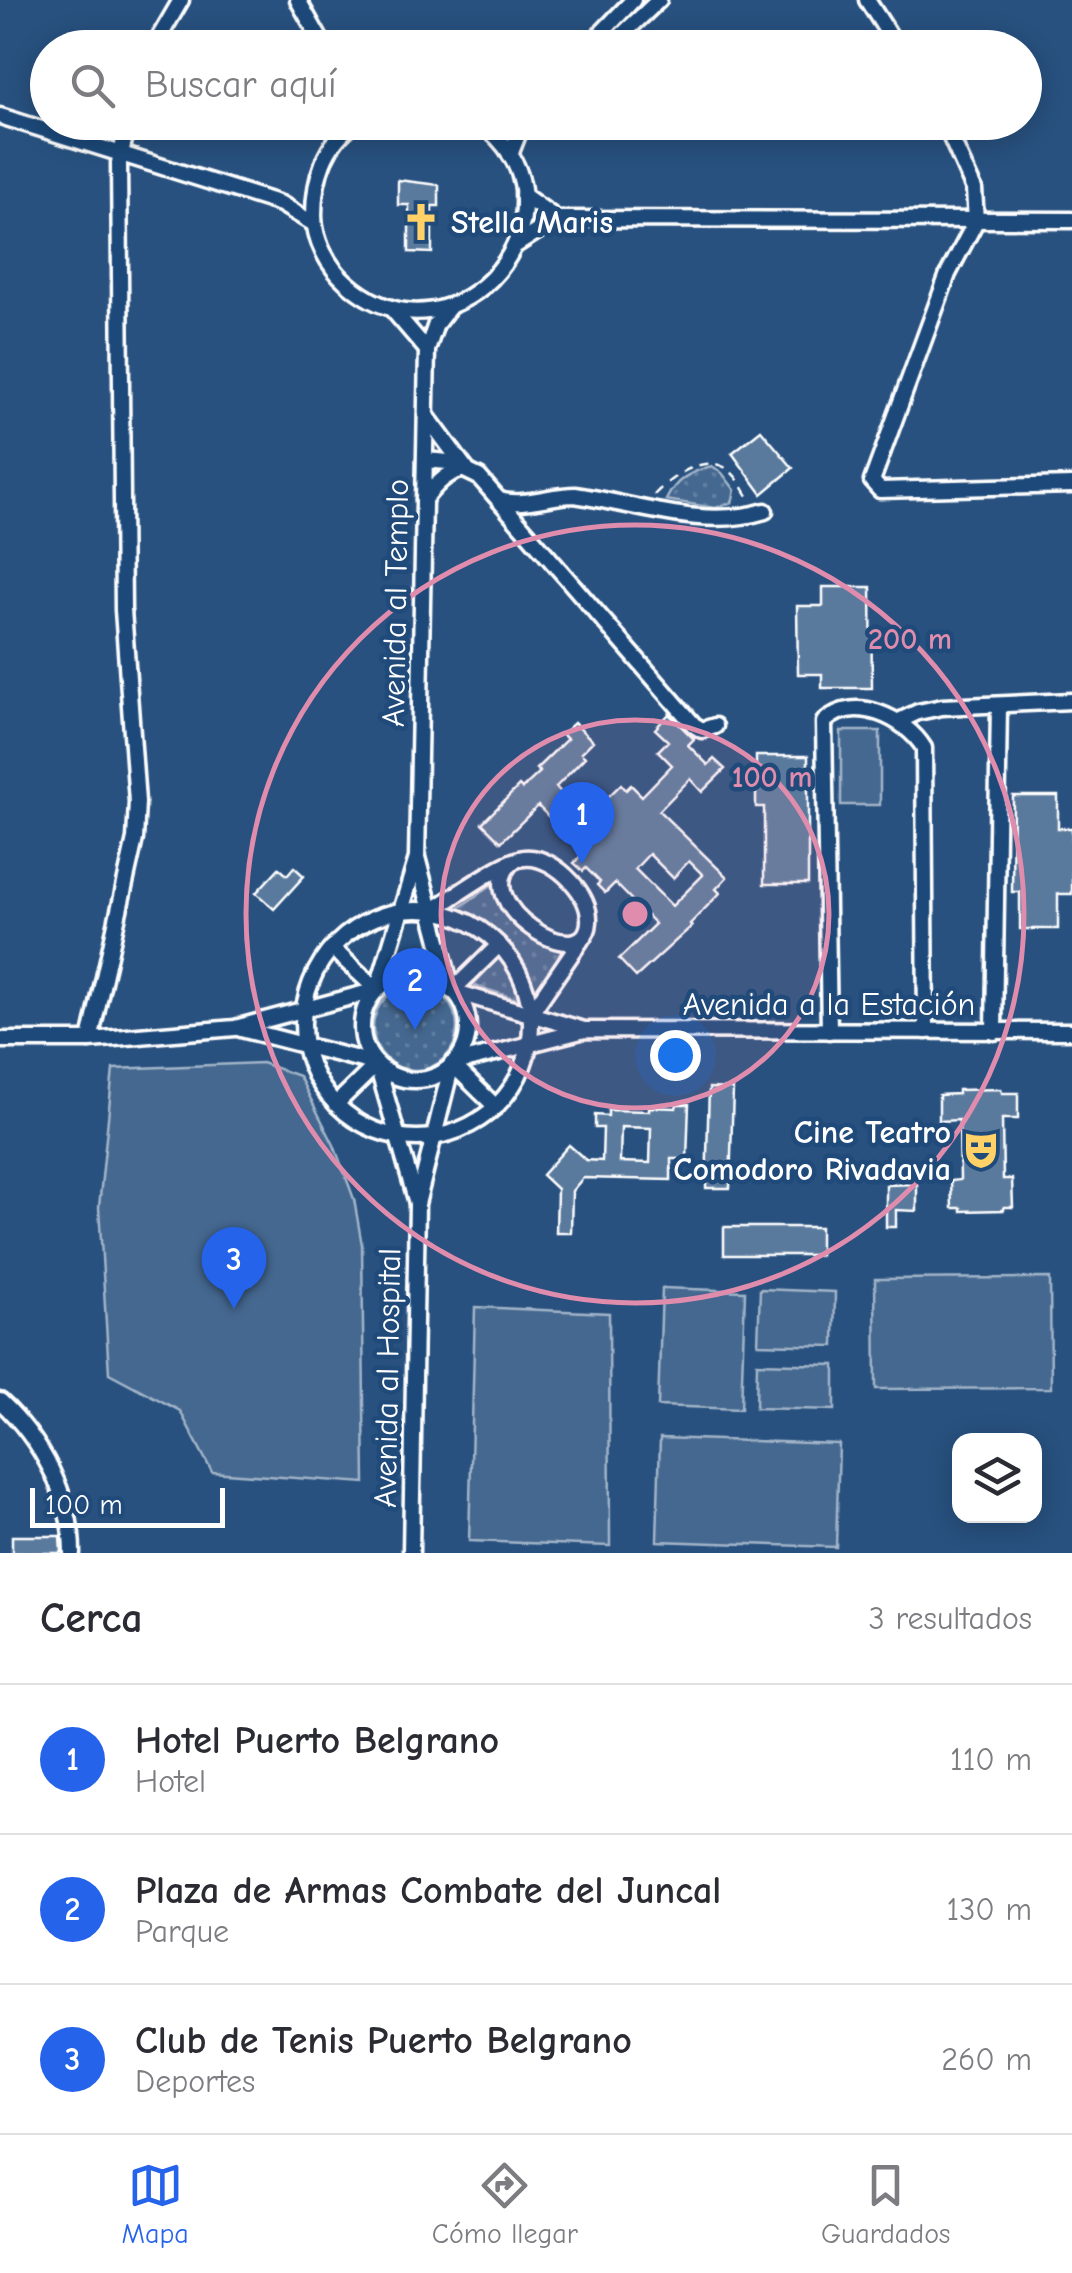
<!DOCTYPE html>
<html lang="es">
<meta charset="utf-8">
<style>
:root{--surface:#fff;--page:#f7f7f7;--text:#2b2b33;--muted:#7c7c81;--line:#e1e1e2;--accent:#2563eb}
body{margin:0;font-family:"Comic Neue",sans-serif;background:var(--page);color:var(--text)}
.controls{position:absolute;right:30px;bottom:30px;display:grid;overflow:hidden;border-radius:20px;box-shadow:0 5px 25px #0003}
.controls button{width:90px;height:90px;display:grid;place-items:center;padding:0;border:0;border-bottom:2px solid var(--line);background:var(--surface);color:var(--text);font:50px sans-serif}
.scale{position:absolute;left:30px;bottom:25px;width:195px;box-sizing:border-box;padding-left:10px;border:5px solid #fff;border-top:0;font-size:28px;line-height:35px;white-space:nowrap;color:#fff;-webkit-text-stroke:8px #1f4a7a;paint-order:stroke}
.you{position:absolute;left:675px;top:1055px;width:35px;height:35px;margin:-25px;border:8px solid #fff;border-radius:50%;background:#1a73e8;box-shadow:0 0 0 15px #1a73e833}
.badge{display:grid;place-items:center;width:65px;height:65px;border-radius:50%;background:var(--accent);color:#fff;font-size:32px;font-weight:700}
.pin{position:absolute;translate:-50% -82px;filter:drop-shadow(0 2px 5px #0008)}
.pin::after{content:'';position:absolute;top:52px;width:35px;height:30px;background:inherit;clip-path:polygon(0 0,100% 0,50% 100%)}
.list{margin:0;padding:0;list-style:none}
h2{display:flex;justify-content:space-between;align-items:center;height:130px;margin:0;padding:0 40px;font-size:42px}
h2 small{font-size:32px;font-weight:400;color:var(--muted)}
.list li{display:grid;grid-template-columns:65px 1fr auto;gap:30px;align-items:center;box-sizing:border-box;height:150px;padding:0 40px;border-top:2px solid var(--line)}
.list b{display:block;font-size:38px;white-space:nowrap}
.list p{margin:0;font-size:32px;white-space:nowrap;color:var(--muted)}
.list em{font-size:32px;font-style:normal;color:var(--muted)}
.icon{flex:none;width:55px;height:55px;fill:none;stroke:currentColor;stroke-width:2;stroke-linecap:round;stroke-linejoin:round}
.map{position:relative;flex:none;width:1072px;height:1553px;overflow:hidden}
.search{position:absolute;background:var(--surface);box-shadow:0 5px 25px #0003;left:30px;right:30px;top:30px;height:110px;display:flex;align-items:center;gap:25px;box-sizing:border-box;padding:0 35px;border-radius:55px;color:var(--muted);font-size:38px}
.sheet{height:580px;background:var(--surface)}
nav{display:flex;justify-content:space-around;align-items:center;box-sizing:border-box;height:140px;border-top:2px solid var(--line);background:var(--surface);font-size:28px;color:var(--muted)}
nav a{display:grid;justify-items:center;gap:5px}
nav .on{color:var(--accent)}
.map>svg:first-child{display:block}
</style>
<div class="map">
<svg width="1072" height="1553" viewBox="0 0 1072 1553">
<defs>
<pattern id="green-dots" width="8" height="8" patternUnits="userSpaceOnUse" patternTransform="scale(2.5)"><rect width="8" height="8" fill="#446890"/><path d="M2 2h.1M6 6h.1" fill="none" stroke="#607fa1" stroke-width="1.8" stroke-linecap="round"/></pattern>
</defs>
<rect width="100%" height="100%" fill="#28517f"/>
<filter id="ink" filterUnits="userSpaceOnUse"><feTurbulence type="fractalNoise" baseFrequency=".01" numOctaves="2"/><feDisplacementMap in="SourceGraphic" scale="20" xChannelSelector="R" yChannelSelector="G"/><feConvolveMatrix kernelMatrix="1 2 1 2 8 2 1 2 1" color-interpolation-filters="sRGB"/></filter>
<g filter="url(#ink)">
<!-- green -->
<g fill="url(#green-dots)" stroke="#a2b4c8" stroke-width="2.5">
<path d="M712,466L722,473L735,490L732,503L715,508L666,500C676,479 690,472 712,466Z"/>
<path d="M493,884C514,924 517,934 563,952L535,992C522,951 496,927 457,909Z"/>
<path d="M500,956C513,963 526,986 523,1001L473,985Z"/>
<circle cx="415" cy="1028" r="42"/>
</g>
<!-- pitch -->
<g fill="#446890" stroke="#a2b4c8" stroke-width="2.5">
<rect x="841" y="731" width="39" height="74"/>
<path d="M262,1063L299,1076L334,1145L354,1199L362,1245L365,1483L212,1472L180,1411L109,1373L99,1207L113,1069Z"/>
<path d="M1050,1278L1051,1388L876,1389L875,1279Z"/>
<path d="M662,1288L745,1291L741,1409L658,1406Z"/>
<path d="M760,1289L835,1292L834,1346L758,1344Z"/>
<path d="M475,1307L609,1313L610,1546L469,1541Z"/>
<path d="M757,1363L835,1365V1410L756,1408Z"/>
<path d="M660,1438L839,1444L836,1547L657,1541Z"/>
</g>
<!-- building -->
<g fill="#5a7a9d" stroke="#fff" stroke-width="2.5" fill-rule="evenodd">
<path d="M398,180L439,185V206H432V253L409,252V205H398Z"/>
<path d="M761,430L793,468L762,494L732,453Z"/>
<path d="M823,587H871L872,688H822V674H798L797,606H823Z"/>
<path d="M669,714L694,739L688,745L708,765L714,759L725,769L702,792L690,779L659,811L727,877L716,889L720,893L690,924L692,926L636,977L619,959L655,924L615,883L605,893L597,885L600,882L586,868L583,871L574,863L584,853L538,806L501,842L482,823L519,786L522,789L540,772L536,769L567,739L562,734L574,723L593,741L581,753L585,757L556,787L583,815L598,800L601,804L621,784L626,790L631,785L642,796L672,765L658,751L668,741L655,729ZM649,854L673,878L689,861L703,875L672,906L635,869Z"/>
<path d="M756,756H808V884H764V807H756Z"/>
<path d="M1013,796H1058V828H1072V894H1058V929H1020V892H1012Z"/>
<path d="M294,867L304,876L274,909L256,893L279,868L287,875Z"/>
<path d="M709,1088L733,1089L730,1188H706Z"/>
<path d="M1001,1089L1002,1093H1018V1119H1002L1003,1179H1012L1013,1207H1004V1210L961,1211V1208H952L951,1181L960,1180L959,1120L939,1121V1095L958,1094V1090Z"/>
<path d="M677,1104H689L687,1159H671V1180L583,1178L572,1191L571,1233H556L557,1189L542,1175L569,1145L586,1160L602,1161L603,1128H595V1115L608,1116V1110L649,1111V1107L676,1108ZM621,1127L651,1128L650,1163L620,1162Z"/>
<path d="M917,1184V1211L896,1210V1227H886V1185Z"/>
<rect x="724" y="1227" width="96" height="28"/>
<path d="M12,1536H60L61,1553H12Z"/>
</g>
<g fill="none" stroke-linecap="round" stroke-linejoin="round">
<!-- minor casing -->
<g stroke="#fff" stroke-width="21">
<g id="minor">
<path d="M298,0L325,48"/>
<path d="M867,0L898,48"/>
<path d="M153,48L181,0"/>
<path d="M587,48L633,0"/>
<path d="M608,48L659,0"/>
<path d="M0,116L281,204L314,224"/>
<path d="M356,122C324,143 314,180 314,215C314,240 328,266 346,282C456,381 598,207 479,122"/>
<path d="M944,122L974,189L976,221L948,274L872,481L880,490L1072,485"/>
<path d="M510,155L523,122"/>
<path d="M523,195L557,219"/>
<path d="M516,245L557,219L1072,220"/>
<path d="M391,308L427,350"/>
<path d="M426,415L466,469"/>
<path d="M425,460L448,462L479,477L694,725L702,730L715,726"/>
<path d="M424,499C437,484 446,472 466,469"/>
<path d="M499,500C523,507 550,495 575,495C636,504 704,530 765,511"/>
<path d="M899,721L918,712L942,707L1072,701"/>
<path d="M418,861L452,990"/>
<circle cx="417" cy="1024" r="114"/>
<path d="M431,911C451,899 504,860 524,858C541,856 559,868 571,881C581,892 590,906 589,922C585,978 466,903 513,861"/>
<path d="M332,948L377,990"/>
<circle cx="415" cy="1027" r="53"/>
<path d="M377,990L417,858L427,350L436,324L450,306"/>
<path d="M452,991L584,1030"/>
<path d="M452,991L499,945"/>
<path d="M531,1013L581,940"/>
<path d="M241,1029L377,1064"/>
<path d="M829,1031L824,722C854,693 906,718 924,748L926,1031"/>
<path d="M994,1032L999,705"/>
<path d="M0,1040H90L235,1028L377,990"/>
<path d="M90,1040L135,839L137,802L123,610L119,163L128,122"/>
<path d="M452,1064L585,1030L1072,1031"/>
<path d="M452,1064L496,1107"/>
<path d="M377,1065L417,1203"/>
<path d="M336,1104L377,1064"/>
<path d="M0,1401C41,1439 72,1497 72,1553"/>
<path d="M411,1553L417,1204L452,1064"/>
</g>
</g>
<!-- path -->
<path stroke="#fff" stroke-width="2.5" stroke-dasharray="10 8" stroke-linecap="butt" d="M654,495C672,476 708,450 731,472C739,479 744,490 750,499"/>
<!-- minor -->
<use href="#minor" stroke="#1f4a7a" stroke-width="14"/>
</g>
</g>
<!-- distance rings -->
<circle cx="635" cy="914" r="194" fill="#e08cad" fill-opacity=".12"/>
<g fill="none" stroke="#e08cad" stroke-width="5">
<circle cx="635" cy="914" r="194"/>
<circle cx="635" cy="914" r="389"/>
</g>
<!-- icons -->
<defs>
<g id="church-bare" transform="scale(3)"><path d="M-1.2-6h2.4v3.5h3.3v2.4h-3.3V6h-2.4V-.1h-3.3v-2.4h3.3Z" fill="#ffd166" stroke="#1f4a7a" stroke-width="2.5" paint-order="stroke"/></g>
<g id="theatre-bare" transform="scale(3)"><path d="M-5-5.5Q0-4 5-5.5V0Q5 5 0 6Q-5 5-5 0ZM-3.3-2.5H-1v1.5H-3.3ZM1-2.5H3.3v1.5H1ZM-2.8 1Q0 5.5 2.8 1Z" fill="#ffd166" stroke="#1f4a7a" stroke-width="2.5" paint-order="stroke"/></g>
</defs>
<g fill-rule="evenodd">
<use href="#church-bare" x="421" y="222"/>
<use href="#theatre-bare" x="981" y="1150"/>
</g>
<g text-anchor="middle" stroke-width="9" stroke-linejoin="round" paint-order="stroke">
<!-- poi labels -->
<g font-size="32" font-weight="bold" fill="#fff" stroke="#1f4a7a" text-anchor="start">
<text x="451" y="233">Stella Maris</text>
<text x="951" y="1143" text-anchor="end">Cine Teatro<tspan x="951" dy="37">Comodoro Rivadavia</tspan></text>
</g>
<!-- street labels -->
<g font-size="32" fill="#fff" stroke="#1f4a7a">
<text transform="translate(395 603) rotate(-89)" y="11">Avenida al Templo</text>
<text x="829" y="1015">Avenida a la Estación</text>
<text transform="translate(387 1378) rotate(-89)" y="11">Avenida al Hospital</text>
</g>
</g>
<circle cx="635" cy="914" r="15" fill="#e08cad" stroke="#1f4a7a" stroke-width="5"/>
<g font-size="30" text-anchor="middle" font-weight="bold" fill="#e08cad" stroke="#1f4a7a" stroke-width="9" stroke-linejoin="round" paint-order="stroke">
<text x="910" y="649">200 m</text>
<text x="772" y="787">100 m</text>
</g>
</svg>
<div class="controls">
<button><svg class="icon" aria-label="layers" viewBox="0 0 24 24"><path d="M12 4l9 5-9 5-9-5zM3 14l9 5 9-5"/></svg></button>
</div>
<div class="scale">100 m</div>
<div class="you"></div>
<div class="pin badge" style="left:582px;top:864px">1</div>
<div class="pin badge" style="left:415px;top:1030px">2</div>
<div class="pin badge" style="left:234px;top:1309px">3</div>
<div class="search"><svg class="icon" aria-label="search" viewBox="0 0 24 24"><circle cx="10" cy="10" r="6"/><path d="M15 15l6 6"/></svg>Buscar aquí</div>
</div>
<section class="sheet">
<h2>Cerca<small>3 resultados</small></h2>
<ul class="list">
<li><span class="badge">1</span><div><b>Hotel Puerto Belgrano</b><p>Hotel</p></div><em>110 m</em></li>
<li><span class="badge">2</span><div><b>Plaza de Armas Combate del Juncal</b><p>Parque</p></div><em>130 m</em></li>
<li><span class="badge">3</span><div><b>Club de Tenis Puerto Belgrano</b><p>Deportes</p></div><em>260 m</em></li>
</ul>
</section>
<nav>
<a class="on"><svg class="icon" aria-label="map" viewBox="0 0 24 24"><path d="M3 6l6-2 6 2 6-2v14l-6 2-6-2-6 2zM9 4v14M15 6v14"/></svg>Mapa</a>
<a><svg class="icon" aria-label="directions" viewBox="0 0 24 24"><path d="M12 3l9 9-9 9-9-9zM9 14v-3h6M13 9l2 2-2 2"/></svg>Cómo llegar</a>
<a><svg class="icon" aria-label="saved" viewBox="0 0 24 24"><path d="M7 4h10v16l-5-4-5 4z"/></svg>Guardados</a>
</nav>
